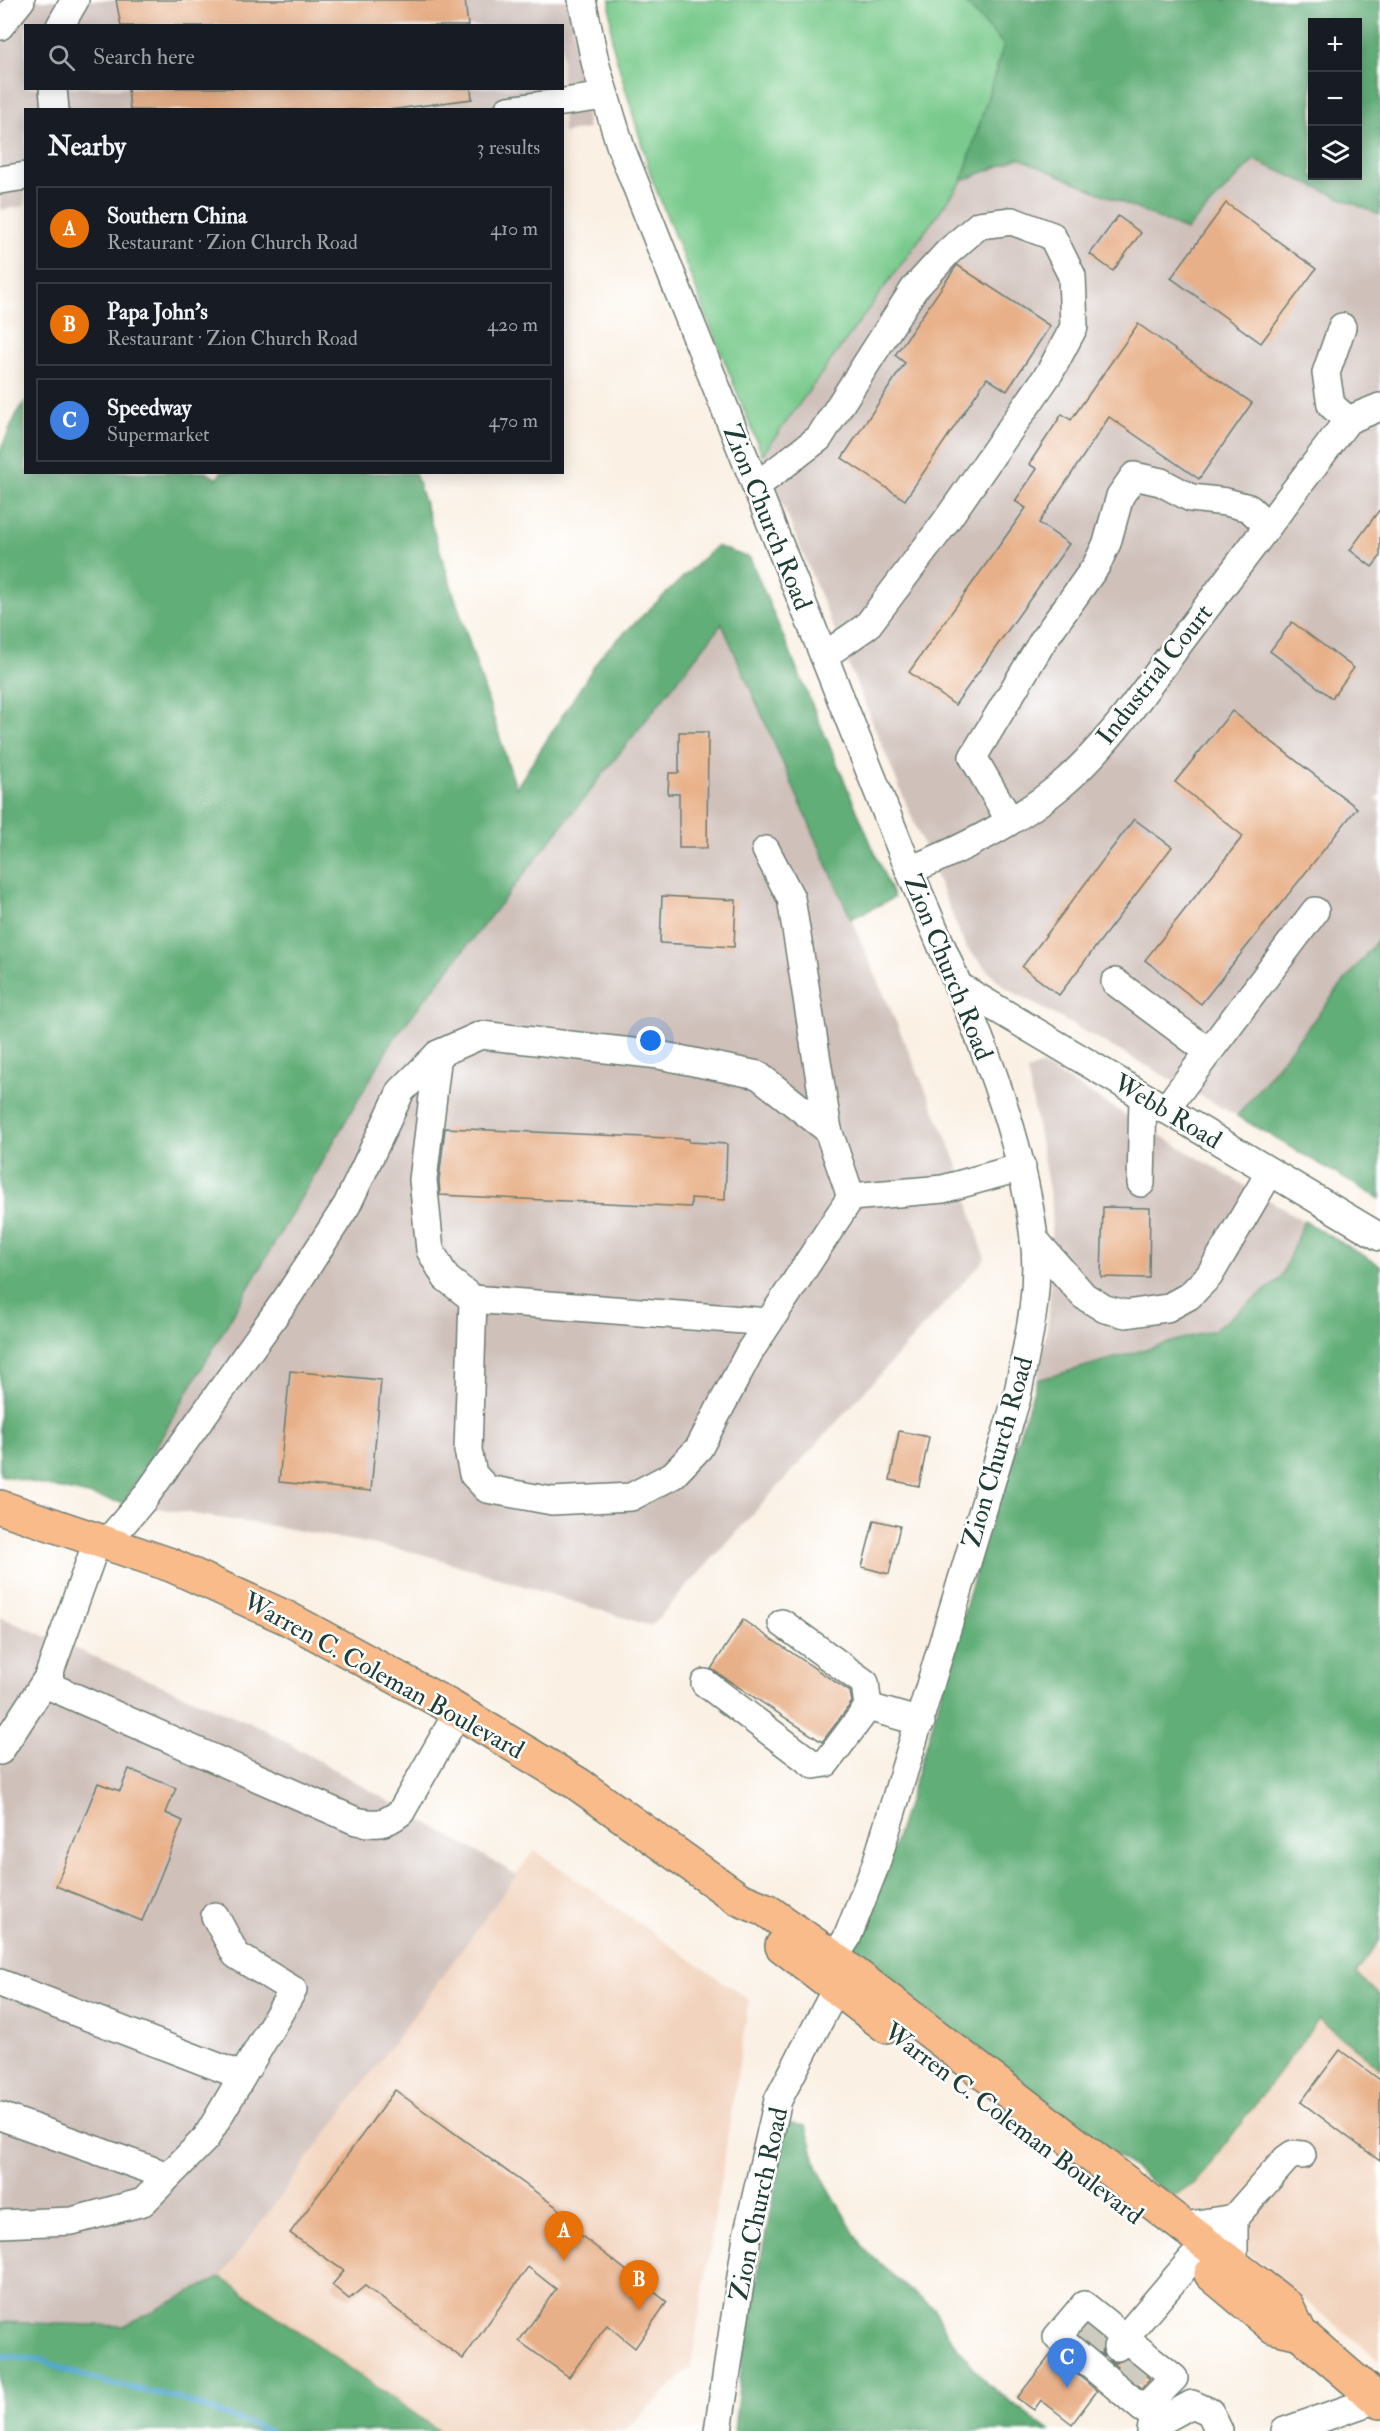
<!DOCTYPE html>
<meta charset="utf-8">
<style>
:root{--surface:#171b24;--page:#242831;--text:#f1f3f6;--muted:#9ea1a6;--line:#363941;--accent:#1a73e8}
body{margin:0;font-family:"IM FELL Double Pica",serif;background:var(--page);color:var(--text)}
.controls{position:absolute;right:18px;top:18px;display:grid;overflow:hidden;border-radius:0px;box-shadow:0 3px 15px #0003}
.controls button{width:54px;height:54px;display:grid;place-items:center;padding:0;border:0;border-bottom:2px solid var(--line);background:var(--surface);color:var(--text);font:30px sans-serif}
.you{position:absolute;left:651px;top:1041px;width:21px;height:21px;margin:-15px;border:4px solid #fff;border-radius:50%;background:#1a73e8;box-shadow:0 0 0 9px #1a73e833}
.badge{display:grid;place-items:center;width:39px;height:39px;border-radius:50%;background:var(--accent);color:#fff;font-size:20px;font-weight:700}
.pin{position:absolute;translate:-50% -50px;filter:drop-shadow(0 2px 3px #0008)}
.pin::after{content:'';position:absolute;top:32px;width:21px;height:18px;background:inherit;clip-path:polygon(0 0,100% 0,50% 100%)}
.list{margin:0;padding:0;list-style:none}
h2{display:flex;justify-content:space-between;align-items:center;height:78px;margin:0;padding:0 24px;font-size:26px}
h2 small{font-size:20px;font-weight:400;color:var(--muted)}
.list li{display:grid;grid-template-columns:39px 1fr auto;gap:18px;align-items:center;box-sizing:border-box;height:84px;margin:0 12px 12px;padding:0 12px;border:2px solid var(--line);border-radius:0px}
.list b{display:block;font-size:22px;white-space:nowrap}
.list p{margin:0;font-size:20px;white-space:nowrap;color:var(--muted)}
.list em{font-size:20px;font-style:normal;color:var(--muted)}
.icon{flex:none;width:33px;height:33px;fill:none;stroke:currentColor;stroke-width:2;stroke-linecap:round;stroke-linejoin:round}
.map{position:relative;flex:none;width:1380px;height:2431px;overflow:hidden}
.search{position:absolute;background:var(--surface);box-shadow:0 3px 15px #0003;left:24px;top:24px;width:540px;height:66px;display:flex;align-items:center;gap:15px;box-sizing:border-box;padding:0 21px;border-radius:0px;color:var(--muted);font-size:22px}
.panel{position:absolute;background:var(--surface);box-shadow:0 3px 15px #0003;left:24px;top:108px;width:540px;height:366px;border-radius:0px}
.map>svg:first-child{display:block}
</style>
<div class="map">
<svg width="1380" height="2431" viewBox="0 0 1380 2431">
<rect width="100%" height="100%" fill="#fff"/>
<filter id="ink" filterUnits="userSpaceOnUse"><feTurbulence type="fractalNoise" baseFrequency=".0167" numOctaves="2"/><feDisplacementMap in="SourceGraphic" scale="12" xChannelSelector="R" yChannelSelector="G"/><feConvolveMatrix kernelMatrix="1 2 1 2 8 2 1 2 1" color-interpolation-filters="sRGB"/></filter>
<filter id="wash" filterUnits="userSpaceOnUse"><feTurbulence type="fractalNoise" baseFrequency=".008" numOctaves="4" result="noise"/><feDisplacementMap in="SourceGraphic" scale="24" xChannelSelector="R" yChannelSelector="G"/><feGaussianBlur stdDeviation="1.35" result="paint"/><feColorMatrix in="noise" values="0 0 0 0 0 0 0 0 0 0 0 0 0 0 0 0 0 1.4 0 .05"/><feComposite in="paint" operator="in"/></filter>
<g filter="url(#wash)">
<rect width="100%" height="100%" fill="#faf0e3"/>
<!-- built -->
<g fill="#f2d4be">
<path d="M534,1850L749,2000L691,2368L624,2431H439L221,2277Z"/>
<path d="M1380,1940V1996L1356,1973Z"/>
<path d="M1319,2018L1380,2068V2361L1247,2252L1172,2197L1197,2182Z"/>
</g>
<!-- industrial -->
<g fill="#cfc0ba" fill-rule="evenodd">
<path d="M0,0H569L588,129L563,133L562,110H26L25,206L0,210ZM26,26H562V88H26Z"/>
<path d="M1019,158L1186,230L1253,160L1380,215V794L1376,799L1380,803V937L1237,1116L1004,987L965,946L762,455L962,181Z"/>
<path d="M723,624L956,1160L985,1259L651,1626L419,1553L284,1528L123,1503L394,1038Z"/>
<path d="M1042,1065L1304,1221L1281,1279L1214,1330L1037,1380L1049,1317L1052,1206L1027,1071Z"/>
<path d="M0,1617L260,1727L517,1875L221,2277L124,2326L0,2322Z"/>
</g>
<!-- green -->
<path fill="#79ca8c" stroke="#4c8460" stroke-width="1.5" d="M610,0H963L1004,44L962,181L762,455L652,179L612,43Z"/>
<!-- forest -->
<g fill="#62ae78" stroke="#407656" stroke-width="1.5" fill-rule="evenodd">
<path d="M963,0H1380V215L1254,160L1186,230L1019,158L962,181L1004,45ZM1358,22V176H1312V22Z"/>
<path d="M25,402L26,472H206L217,479L221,472L415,473L516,788L602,654L716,546L750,558L894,898L851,919L722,624L394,1038L123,1503L0,1475V451L19,409Z"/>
<path d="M1380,937V1199L1237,1116Z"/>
<path d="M1304,1221L1380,1265V1940L1356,1973L1380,1996V2068L1319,2019L1197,2182L1172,2197L849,1952L867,1929L930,1733L980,1556L1037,1380L1214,1330L1280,1279Z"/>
<path d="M787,2123L806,2126L818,2169L862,2247L907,2288L934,2308L948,2335L986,2383L1050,2431H734L743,2352Z"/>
<path d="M221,2277L439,2431H0V2322L124,2326Z"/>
</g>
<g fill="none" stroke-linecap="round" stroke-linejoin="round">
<!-- stream -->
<path stroke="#53a9cf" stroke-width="6" d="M0,2356L43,2360L64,2370L112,2384L175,2397L270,2431"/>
</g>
<g id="blocks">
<!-- building -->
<g fill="#e8b088">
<path d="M116,0H465L468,26H121Z"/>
<path d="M128,88H471L472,99L389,110H130Z"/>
<path d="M1226,203L1316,269L1261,343L1171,278Z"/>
<path d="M1118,216L1141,233L1113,271L1090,254Z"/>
<path d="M957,265L1050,326L1007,391L987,378L905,500L842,458L905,363L895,355Z"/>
<path d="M1138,324L1252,403L1199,479L1109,417L1039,523L1069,544L955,705L909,672L1026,508L1015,501L1037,469L1029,464L1062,414L1071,420Z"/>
<path d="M1380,509V557L1372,567L1350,550Z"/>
<path d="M1292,622L1354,668L1332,698L1270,651Z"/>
<path d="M1232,711L1357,808L1201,1004L1145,960L1243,836L1175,782Z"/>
<path d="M679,732H708L707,848H679V794H668L669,773H679Z"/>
<path d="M1134,819L1172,847L1059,995L1022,967Z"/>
<path d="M662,896L736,900L734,947L660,943Z"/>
<path d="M445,1128L689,1139V1142L727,1144L725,1200L691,1198V1207L440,1195L439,1180Z"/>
<path d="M1103,1207L1150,1208L1149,1278L1101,1277Z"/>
<path d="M290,1371L381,1380L371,1491L279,1482Z"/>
<path d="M899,1431L929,1437L919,1486L890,1480Z"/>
<path d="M874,1520L900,1526L889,1574L862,1567Z"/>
<path d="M743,1620L850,1692L852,1702L822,1742L711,1669Z"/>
<path d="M129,1769L176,1788L166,1813L183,1821L142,1921L56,1886L98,1783L120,1791Z"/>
<path d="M1340,2050L1380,2080V2161L1301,2102Z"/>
<path d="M395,2090L566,2214L561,2220L667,2302L635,2348L607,2325L569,2377L519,2341L556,2289L528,2267L463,2359L365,2286L349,2299L332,2285L344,2271L290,2233Z"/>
<path d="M1086,2327L1103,2341L1102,2352L1105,2357L1079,2335Z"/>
<path d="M1052,2353L1097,2391L1072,2424L1041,2400L1034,2410L1017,2398Z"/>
<path d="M1126,2359L1150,2379L1142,2388L1109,2360L1115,2363Z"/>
</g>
</g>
</g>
<g filter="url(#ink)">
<use href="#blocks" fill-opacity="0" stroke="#6c7c71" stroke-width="1.5"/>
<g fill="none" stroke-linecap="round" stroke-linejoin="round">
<!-- minor-tunnel -->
<g stroke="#ceccc0" stroke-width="27" stroke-dasharray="27 14" stroke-linecap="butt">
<path d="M1085,2349L1097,2331"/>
<path d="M1125,2380L1138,2363"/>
</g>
<!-- minor casing -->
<g stroke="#6c7c71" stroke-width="30">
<g id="minor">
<path d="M582,0L596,66L621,148C712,380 805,611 898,842C949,971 1017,1098 1034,1238C1041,1291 1027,1345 1017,1397L876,1864L847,1938L834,1958"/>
<path d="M0,26L21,0"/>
<path d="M60,26L75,0"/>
<path d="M53,88L55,110"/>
<path d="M508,110L605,96"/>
<path d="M0,180L26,176"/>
<path d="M1342,327L1326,373L1331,405L1348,420"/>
<path d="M1348,420L1380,407"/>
<path d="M756,486L819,438L914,289L948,252L979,225L1012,221L1052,236L1072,276L1074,327L1050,372L944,524L867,626L824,656"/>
<path d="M1010,821L973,757L1044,639L1096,566L1107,543L1120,496L1134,476L1161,482L1191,498L1226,502L1249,508L1268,526"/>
<path d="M766,850L791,898L828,1130"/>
<path d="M909,870C963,849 1014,824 1059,787C1107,747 1144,691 1181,641C1237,567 1292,493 1348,420"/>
<path d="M1115,982L1209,1052"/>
<path d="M957,985L1380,1237"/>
<path d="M438,1054L423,1180L430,1250L446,1278L473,1299"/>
<path d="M1165,1110L1315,911"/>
<path d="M1141,1183L1143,1096"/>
<path d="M1034,1239L1084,1296L1105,1309L1126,1314L1167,1308L1189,1296L1209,1276L1270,1172"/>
<path d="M769,1322L473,1299L468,1450L473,1474L487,1489L552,1501L631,1497L673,1475L699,1448L750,1351L851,1197L943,1189L1022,1167"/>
<path d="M98,1539L48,1677L54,1688L356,1821C376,1825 385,1825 401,1812L458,1712"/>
<path d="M107,1542L143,1500L289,1295L347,1205L401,1091L438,1054L481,1035L659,1055L758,1075L828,1130L851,1197"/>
<path d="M782,1623L865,1683L868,1707"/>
<path d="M705,1683L814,1765L826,1763L868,1707L921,1722"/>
<path d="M0,1751L48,1677"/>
<path d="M0,1983L242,2076"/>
<path d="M0,2116L168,2176"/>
<path d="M0,2224L72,2221L143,2202L206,2138L293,1990L236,1955L215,1916"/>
<path d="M1184,2226L1234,2218"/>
<path d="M1234,2266V2218L1286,2159L1293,2154L1302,2155"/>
<path d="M1084,2305L1174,2378L1143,2409L1057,2337Z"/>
<path d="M1117,2347L1192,2259"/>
<path d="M718,2431L747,2236L778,2100L836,1989"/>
<path d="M1151,2431L1152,2426L1192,2404L1210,2412L1219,2431"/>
<path d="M1285,2431L1380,2398"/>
</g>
</g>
<!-- highway casing -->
<g stroke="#6c7c71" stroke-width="36">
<g id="highway">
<path d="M0,1507L171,1565L287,1618L449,1706L578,1784L739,1899L766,1910L834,1958L1287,2306L1300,2333L1380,2402"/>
<path d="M782,1946L886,2026"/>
<path d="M1211,2274L1274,2327L1300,2333"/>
</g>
</g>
<!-- minor -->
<use href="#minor" stroke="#fff" stroke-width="27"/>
<!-- highway -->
<use href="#highway" stroke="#fabb8b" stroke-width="33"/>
</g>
</g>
<g text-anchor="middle" stroke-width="5" stroke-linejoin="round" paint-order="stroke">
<!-- street labels -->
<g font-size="26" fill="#1f3d34" stroke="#fff">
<text transform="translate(768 517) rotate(68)" y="9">Zion Church Road</text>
<text transform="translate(1154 674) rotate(-52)" y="9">Industrial Court</text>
<text transform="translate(949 967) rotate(68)" y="9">Zion Church Road</text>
<text transform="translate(1168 1111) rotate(31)" y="9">Webb Road</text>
<text transform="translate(997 1452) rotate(-74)" y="9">Zion Church Road</text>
<text transform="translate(384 1675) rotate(29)" y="9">Warren C. Coleman Boulevard</text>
<text transform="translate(1014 2123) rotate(37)" y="9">Warren C. Coleman Boulevard</text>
<text transform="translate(758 2204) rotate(-78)" y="9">Zion Church Road</text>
</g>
</g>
</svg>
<div class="controls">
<button>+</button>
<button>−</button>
<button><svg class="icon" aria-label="layers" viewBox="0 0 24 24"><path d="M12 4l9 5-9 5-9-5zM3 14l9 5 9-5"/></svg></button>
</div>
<div class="you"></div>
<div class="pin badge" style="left:564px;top:2261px;background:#e8710a">A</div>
<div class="pin badge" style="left:639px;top:2310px;background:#e8710a">B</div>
<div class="pin badge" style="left:1067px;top:2388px;background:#3f7fe0">C</div>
<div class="search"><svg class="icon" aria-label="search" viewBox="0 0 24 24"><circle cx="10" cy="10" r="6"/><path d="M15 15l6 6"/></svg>Search here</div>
<section class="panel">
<h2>Nearby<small>3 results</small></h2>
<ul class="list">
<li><span class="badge" style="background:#e8710a">A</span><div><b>Southern China</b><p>Restaurant · Zion Church Road</p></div><em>410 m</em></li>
<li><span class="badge" style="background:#e8710a">B</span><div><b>Papa John's</b><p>Restaurant · Zion Church Road</p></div><em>420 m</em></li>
<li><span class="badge" style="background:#3f7fe0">C</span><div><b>Speedway</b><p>Supermarket</p></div><em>470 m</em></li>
</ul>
</section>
</div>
